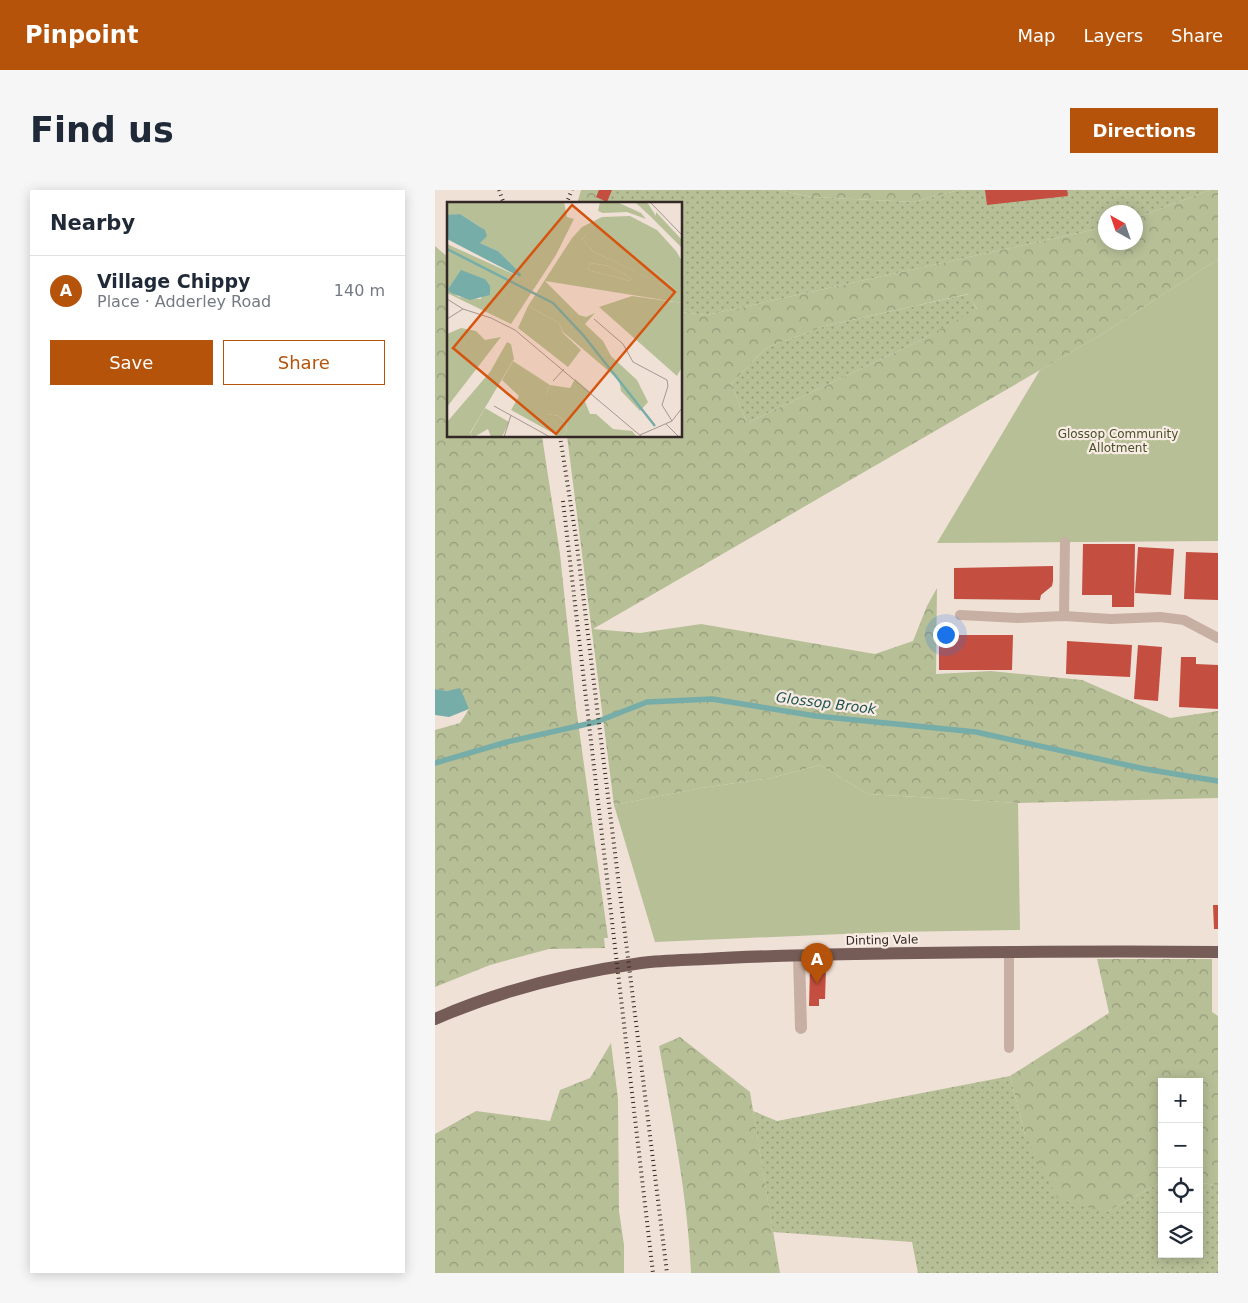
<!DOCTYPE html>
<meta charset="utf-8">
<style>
:root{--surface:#fff;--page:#f6f6f7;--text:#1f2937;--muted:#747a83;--line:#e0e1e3;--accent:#b45309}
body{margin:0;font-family:"DejaVu Sans",sans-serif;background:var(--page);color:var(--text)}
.controls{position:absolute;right:15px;bottom:15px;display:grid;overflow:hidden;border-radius:0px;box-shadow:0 2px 12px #0003}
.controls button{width:45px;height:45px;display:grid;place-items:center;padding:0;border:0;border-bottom:1px solid var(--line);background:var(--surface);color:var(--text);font:25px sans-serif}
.compass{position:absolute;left:663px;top:15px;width:45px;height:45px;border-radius:50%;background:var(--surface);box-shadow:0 2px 12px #0003;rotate:320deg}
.you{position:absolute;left:510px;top:444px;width:18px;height:18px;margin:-12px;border:4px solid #fff;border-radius:50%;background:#1a73e8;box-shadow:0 0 0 8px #1a73e833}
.badge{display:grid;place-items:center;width:32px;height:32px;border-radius:50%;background:var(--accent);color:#fff;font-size:16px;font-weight:700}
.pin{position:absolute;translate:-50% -41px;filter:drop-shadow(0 1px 2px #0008)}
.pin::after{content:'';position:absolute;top:26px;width:18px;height:15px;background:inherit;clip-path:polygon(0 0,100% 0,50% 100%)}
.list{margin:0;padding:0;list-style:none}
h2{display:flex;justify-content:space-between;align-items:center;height:65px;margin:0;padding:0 20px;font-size:21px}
h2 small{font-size:16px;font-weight:400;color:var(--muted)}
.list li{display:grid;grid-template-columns:32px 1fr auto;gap:15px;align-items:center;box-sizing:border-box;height:70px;padding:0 20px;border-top:1px solid var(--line)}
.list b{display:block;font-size:19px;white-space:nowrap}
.list p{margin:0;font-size:16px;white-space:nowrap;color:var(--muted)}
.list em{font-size:16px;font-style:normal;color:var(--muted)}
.actions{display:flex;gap:10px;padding:15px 20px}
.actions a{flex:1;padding:11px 0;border:1px solid var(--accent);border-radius:0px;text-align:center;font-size:18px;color:var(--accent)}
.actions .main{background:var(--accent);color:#fff}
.icon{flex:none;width:28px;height:28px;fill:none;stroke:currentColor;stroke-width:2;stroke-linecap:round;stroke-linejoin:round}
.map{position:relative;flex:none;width:783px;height:1083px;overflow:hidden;border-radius:0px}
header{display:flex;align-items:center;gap:30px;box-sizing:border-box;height:70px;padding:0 25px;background:var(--accent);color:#fff}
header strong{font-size:24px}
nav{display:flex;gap:28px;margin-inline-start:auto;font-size:18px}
.intro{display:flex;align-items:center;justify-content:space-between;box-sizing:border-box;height:120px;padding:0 30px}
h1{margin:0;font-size:35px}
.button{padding:12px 22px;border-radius:0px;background:var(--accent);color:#fff;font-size:18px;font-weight:700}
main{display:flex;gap:30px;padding:0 30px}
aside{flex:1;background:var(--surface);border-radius:0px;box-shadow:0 2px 12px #0003}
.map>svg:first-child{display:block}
</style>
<header>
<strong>Pinpoint</strong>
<nav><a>Map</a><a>Layers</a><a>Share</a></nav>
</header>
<div class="intro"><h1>Find us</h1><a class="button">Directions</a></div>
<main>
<aside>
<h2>Nearby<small></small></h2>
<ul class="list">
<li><span class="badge">A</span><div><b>Village Chippy</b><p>Place · Adderley Road</p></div><em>140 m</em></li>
</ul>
<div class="actions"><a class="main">Save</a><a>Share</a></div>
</aside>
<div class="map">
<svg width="783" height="1083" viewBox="0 0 783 1083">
<defs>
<pattern id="grass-dots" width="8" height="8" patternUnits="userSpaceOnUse" patternTransform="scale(1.25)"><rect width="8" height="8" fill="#b7bf97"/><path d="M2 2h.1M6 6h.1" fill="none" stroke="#959b7b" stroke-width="1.8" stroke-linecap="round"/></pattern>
<pattern id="forest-crowns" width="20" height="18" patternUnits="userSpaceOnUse" patternTransform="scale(1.25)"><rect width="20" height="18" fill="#b7bf97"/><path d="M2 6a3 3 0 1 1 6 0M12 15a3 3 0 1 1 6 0" fill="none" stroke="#959b7b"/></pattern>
</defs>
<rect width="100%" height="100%" fill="#f0e1d7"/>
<!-- grass -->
<g fill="url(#grass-dots)">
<path d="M168,0H342L377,7L479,12L524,0H775L701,28L700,22H670V37L272,125L246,122V14H168Z"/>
<path d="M534,104L542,120L478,154L312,233L296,194L331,158L390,136Z"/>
<path d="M575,886L590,945L671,1022L727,992V1064H764V993L783,995V1083H483L477,1052L338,1042L318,921L342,931Z"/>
</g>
<!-- forest -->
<g fill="url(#forest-crowns)" fill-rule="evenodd">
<path d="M146,0H168V14H142Z"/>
<path d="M342,0H524L479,12L377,7Z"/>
<path d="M775,0H783V69L664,146L158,439L205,443L266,434L440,464L478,451L492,416L502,398L501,484L556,481L647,490L735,528L783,521V608L583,613L433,604L385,575L336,588L266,598L179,615L132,246H246V122L272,125L670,37V52H700L701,28ZM533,104L542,119L478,154L312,233L296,194L331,158L390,136Z"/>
<path d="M0,56L14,68V246H107L125,364L141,517L173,748H169L170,758L114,759L55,775L0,797V540L25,533L34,519L12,501L0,499Z"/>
<path d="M662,769H777V822L783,826V995L764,993V892H727V992L671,1022L623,1009L590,945L575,886L674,823Z"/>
<path d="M245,847L315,902L345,1083H256C253,1008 237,930 224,856Z"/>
<path d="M176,853L183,909L184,1021L189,1055V1083H0V944L41,921L115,931L125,900L155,888Z"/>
</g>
<!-- garden -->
<g fill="#b7bf97">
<path d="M783,69V351L502,353L605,180L664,146Z"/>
<path d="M385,575L433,604L583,613L585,740L454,742L220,752L179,615L266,598L336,588Z"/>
</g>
<!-- water -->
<path fill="#76ada8" d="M25,498L34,519L14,527L0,525V499L12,501Z"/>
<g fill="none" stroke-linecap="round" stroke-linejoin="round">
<!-- stream -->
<path stroke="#76ada8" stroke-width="5.5" d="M0,573L72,552L161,532L212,512L277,509L381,526L541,542L710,579L783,591"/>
</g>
<!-- building -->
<g fill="#c44f41">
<path d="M164,0H177L172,12L161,7Z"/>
<path d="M550,0H632L633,6L552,15Z"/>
<path d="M648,354H700L699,417H677V405H647Z"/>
<path d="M703,357L739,359L736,405L700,403Z"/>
<path d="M751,362L783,363V410L749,409Z"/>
<path d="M618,376V391L617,396L606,405L605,410L519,409V378Z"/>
<path d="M504,445H578L577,480H504Z"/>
<path d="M632,451L697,455L695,487L631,484Z"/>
<path d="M703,455L727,457L723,511L699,509Z"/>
<path d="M746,467H761V474L783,475V519L744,517Z"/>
<path d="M778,715H783V739H779Z"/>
<path d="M375,778H391L390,809H384V816H374Z"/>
</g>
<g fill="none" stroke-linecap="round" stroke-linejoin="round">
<!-- service -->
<g stroke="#c8afa3" stroke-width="10">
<path d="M525,425L583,428L629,426L676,429L725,427L749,430L783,448"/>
<path d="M629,426L630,352"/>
<path d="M574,858V761"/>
</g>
<!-- minor -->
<path stroke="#c8afa3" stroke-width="12" d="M364,766L366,838"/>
<!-- primary -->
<path stroke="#755c56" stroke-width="12" d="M0,829C66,800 135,783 206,773C227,770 249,770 270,769C320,766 371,765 421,764C542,762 662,761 783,762"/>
<!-- rail -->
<g stroke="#332825" stroke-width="4" stroke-dasharray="1 4" stroke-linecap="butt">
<path d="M64,0L69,14"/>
<path d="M131,14L137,0"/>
<path d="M125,246L141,348L232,1083"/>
<path d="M128,311L218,1083"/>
</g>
</g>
<g text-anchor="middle" stroke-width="4.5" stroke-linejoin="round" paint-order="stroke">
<!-- park labels -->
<g font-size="12" fill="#485129" stroke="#f8ebe3">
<text x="683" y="248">Glossop Community<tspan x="683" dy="14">Allotment</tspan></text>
</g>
<!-- street labels -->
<g font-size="12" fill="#332825" stroke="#f8ebe3">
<text transform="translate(447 750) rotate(-1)" y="4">Dinting Vale</text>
</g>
<!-- water labels -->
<g font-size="14" font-style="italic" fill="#1c534f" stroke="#f8ebe3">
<text transform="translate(391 513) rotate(7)" y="5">Glossop Brook</text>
</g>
</g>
<!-- overview -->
<g transform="translate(12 12)">
<rect width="235" height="235" fill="#f0e1d7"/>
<path d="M153,0H170L194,11L199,17L180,10L156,11L151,9ZM209,10L235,38V46L203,14H209ZM153,19L187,58L211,72L232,91L147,50L135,37ZM143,61L162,64L184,76L183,79L141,68ZM66,159L103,183L99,193L101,212L112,214L120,222L119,231L113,235L64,208L72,194L55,178ZM38,206L62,220L55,235H44L41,227L27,235L23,232Z" fill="#b7bf97"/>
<path d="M0,0H117L120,15L127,17L109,53L64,122L0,91V42L73,75L51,49L33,41L35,26L13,12L0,14ZM14,69L38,77L34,97L12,95L1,87ZM188,0H200L209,14H203ZM183,14L210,28L229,49L235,59V101L98,79L132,113L139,115L148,111L138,122L156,139L164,154L190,178L201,200L193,209L174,189L172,178L116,130L112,121L81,104L125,36L135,25L155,15ZM153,20L187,58L211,72L231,90L147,50L135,37ZM143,61L162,64L184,76L183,79L141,68ZM14,126L29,129L38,138L54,135L0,205V132ZM60,140L64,142L67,157L23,231L25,235H0V220L43,170ZM128,177L143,190L137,197L143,212H149L166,227L185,229L190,235H113L119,231L120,222L112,214L101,212L96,205L99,193L103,183L123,186Z" fill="#b7bf97" fill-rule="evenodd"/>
<path d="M185,94L235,101V165L230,174L152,105ZM81,104L112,121L116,131L134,148L121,165L71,126Z" fill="#b7bf97"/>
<path d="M13,12L38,28L40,34L33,41L51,49L74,72L73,75L0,37V13ZM14,68L38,77L43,84V93L23,98L4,91L1,87Z" fill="#76ada8"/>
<path fill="none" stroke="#76ada8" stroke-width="2.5" d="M0,47L106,101L137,134L208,224"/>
<path fill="none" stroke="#a49790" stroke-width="1" d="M203,0L235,33M0,97L16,107L44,116L68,128L195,235M0,117L16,107M147,117L176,142L186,160L220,178L221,184L215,203L225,219M106,179L117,167M47,204L103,235M219,222L232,235M193,233L225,219L235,206M57,235L64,213"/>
<path fill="#d6540e" fill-opacity="0.15" stroke="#d6540e" stroke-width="2.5" d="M125,3L228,90L109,232L6,146Z"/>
<rect width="235" height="235" fill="none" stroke="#332825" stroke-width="2.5"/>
</g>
</svg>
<div class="controls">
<button>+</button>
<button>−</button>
<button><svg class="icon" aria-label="locate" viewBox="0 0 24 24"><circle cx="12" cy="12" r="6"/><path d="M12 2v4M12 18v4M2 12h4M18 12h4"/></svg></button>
<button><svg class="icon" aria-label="layers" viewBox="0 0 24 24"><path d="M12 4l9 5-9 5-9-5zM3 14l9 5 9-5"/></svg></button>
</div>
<svg class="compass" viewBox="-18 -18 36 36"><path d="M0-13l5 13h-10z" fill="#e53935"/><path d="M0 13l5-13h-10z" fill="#747a83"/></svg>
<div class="you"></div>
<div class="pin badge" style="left:382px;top:794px">A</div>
</div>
</main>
